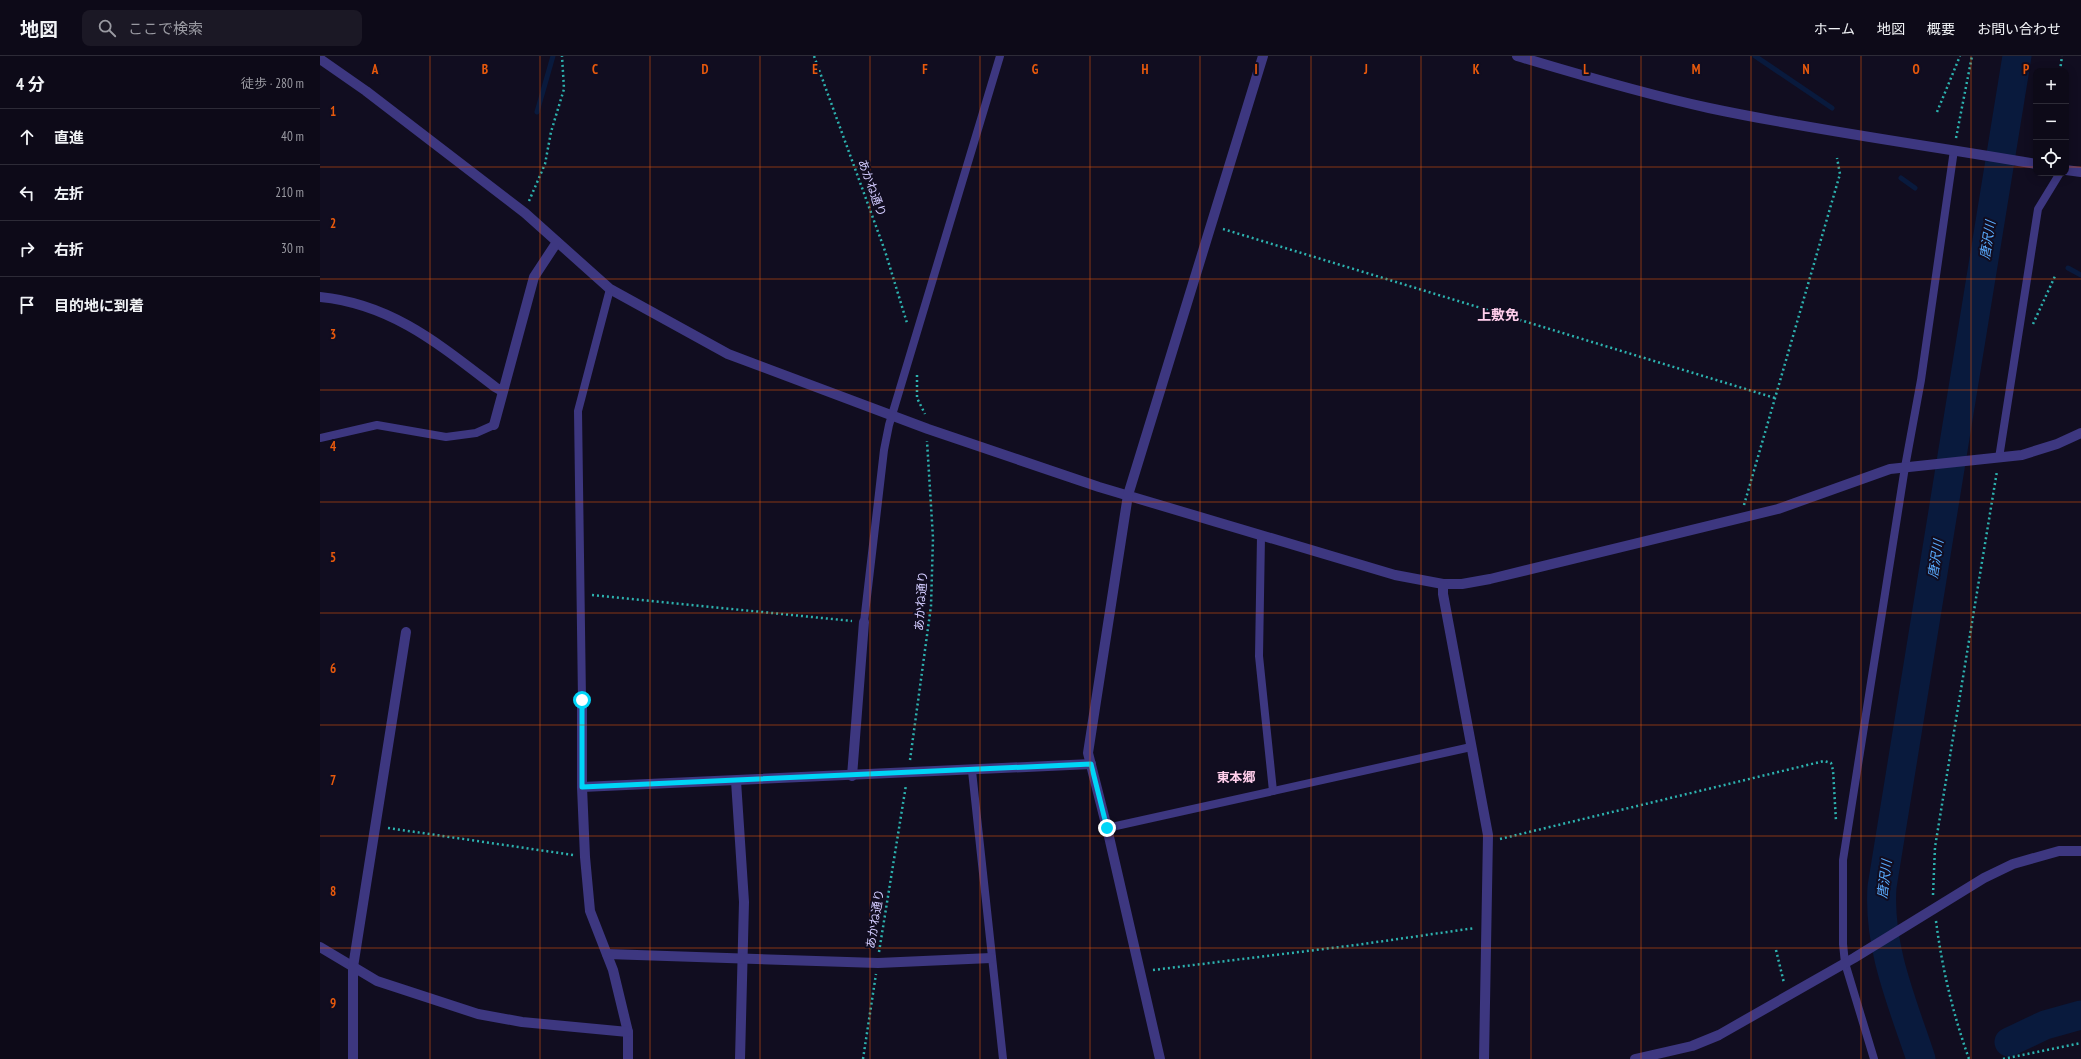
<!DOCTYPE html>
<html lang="ja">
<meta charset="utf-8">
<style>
:root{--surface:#0d0a18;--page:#1b1825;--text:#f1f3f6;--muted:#9a9aa2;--line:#2d2b37}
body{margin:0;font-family:"PT Sans Narrow","Noto Sans JP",sans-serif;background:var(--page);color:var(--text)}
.controls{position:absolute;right:12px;top:12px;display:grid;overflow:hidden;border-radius:8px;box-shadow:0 2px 10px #0003}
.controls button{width:36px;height:36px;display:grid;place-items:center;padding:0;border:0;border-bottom:1px solid var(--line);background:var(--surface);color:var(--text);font:20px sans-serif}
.stop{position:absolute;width:12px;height:12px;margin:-9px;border:3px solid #00d5f7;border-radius:50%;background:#fff}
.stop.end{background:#00d5f7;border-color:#fff;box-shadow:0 1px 4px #0008}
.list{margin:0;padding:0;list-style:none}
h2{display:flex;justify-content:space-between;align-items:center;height:52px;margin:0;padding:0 16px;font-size:17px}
h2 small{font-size:13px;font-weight:400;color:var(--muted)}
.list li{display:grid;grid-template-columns:26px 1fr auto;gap:12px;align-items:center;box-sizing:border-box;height:56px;padding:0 16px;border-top:1px solid var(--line)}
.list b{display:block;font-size:15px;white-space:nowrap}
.list em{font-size:13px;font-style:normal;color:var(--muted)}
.icon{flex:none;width:22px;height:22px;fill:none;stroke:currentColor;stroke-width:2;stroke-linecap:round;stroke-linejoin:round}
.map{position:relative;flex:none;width:1761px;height:1003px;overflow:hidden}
header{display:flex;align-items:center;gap:24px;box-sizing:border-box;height:56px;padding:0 20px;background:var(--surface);border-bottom:1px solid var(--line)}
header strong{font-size:19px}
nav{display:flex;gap:22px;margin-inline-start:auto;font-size:14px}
.search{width:280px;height:36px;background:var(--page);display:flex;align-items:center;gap:10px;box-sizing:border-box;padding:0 14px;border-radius:8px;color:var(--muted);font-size:15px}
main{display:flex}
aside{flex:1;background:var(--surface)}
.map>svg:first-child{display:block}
</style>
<header>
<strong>地図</strong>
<div class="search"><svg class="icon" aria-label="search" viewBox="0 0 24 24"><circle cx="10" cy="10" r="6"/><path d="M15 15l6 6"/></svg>ここで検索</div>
<nav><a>ホーム</a><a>地図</a><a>概要</a><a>お問い合わせ</a></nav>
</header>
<main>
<aside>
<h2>4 分<small>徒歩 · 280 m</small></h2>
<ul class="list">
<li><svg class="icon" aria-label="ahead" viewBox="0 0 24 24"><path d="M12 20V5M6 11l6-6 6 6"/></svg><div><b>直進</b></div><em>40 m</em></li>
<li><svg class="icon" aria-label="left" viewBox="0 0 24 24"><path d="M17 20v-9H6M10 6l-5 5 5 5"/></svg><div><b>左折</b></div><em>210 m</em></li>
<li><svg class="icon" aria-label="right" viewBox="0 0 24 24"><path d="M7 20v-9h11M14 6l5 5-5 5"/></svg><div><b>右折</b></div><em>30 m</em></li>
<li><svg class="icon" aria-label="arrive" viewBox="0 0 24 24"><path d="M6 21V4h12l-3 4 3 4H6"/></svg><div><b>目的地に到着</b></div></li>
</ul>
</aside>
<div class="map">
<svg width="1761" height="1003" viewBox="0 0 1761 1003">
<rect width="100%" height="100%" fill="#110d20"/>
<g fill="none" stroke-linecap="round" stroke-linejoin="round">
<!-- stream -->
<g stroke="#091a3d" stroke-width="5">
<path d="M1435,0L1512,52"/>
<path d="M217,56L233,0"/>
<path d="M1581,122L1595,132"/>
<path d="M1748,212L1761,219"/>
</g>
<!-- river -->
<g stroke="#091a3d" stroke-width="29">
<path d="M1689,986L1725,969L1761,959"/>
<path d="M1601,1003C1582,946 1558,891 1562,831L1697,0"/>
</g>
<!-- path -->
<g stroke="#2db2af" stroke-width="2.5" stroke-dasharray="2 3" stroke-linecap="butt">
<path d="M494,0L565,195L587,267"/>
<path d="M1740,15L1742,0"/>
<path d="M1617,56L1640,0"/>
<path d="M1636,82L1652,0"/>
<path d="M209,145L225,108L231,76L244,33L242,0"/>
<path d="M903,173L1455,342"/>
<path d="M1713,268L1736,218"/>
<path d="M597,319V342L605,358"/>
<path d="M1424,449L1520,118L1517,102"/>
<path d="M272,539L532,565"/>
<path d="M590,704L611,550L613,482L607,385"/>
<path d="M68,772L253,799"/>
<path d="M1180,783L1504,705L1511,707L1513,714L1516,765"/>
<path d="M1613,839L1615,791L1677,415"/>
<path d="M1616,865C1622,912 1633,958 1649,1003"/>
<path d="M1456,894L1464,927"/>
<path d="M559,896L586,729"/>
<path d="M833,914L1036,889L1155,872"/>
<path d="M543,1003L556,918"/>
<path d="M1683,1003L1761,987"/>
</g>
<!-- service -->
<g stroke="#3d3780" stroke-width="8">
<path d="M0,382L57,369L126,381L156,377L174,369"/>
<path d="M1679,402L1718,153L1740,117"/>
<path d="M941,480L939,600L953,735"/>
<path d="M544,566L564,394L569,369L680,0"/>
<path d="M262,644L258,355L290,233"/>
<path d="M652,715L683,1003"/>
<path d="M787,772L1151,691"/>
<path d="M1554,1003L1525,907L1523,888V804L1585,411L1601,324L1634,94"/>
</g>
<!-- minor -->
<g stroke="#3d3780" stroke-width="10">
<path d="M0,3L46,35L205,157L290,233L408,298L608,373L779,431L1075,519L1123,528H1142L1170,523L1458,453L1570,413L1702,399L1737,388L1761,377"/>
<path d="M0,241C72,248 120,289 175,331L182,335"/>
<path d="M174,369L214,221L237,186"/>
<path d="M1123,528V538L1168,779L1164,1003"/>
<path d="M262,644V731L265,801L270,855L293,914L308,976V1003"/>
<path d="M532,720L544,566"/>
<path d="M416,725L424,846L420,1003"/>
<path d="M262,731L771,708"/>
<path d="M0,891L57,925L158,958L202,966L308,976"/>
<path d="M287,898L558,907L671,902"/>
<path d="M33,1003V911L86,576"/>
<path d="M840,1003L787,772L768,697L808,439L943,0"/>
<path d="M1315,1003L1372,990L1399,979L1534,902L1664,822L1693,808L1739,795H1761"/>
</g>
<!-- tertiary -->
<g stroke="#3d3780" stroke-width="10">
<path d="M1197,0C1260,19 1324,38 1389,52C1497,75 1607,89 1716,108"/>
<path d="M1746,114L1761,116"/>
</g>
</g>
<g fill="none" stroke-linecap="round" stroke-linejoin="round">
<!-- route -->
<path stroke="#00d5f7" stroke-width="5" d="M262,644V731L771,708L787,772"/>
</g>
<!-- grid -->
<path fill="none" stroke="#e8590c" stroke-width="1" stroke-opacity="0.55" d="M110,0V1003M220,0V1003M330,0V1003M440,0V1003M550,0V1003M660,0V1003M770,0V1003M880,0V1003M991,0V1003M1101,0V1003M1211,0V1003M1321,0V1003M1431,0V1003M1541,0V1003M1651,0V1003M0,111H1716M1746,111H1761M0,223H1761M0,334H1761M0,446H1761M0,557H1761M0,669H1761M0,780H1761M0,892H1761"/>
<g text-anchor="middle" stroke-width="4" stroke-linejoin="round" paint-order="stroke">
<!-- street labels -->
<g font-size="12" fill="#d3ccff" stroke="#110d20">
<text transform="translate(552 132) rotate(70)" y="4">あかね通り</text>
<text transform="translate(601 545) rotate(-86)" y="4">あかね通り</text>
<text transform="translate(555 863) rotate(-81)" y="4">あかね通り</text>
</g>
<!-- water labels -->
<g font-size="13" font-style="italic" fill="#5aacff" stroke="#110d20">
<text transform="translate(1667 184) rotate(-81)" y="5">唐沢川</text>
<text transform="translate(1615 503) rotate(-81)" y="5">唐沢川</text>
<text transform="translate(1564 823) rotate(-83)" y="5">唐沢川</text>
</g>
<!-- neighbourhood labels -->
<g font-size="13" font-weight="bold" fill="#ffceeb" stroke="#110d20">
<text x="916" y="726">東本郷</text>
</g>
<!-- quarter labels -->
<g font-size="14" font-weight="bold" fill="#ffceeb" stroke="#110d20">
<text x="1178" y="264">上敷免</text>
</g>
</g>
<g font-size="13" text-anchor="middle" font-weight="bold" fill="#e8590c" stroke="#110d20" stroke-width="4" stroke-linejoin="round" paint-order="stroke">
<text x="55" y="18">A</text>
<text x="165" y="18">B</text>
<text x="275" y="18">C</text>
<text x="385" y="18">D</text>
<text x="495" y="18">E</text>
<text x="605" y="18">F</text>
<text x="715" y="18">G</text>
<text x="825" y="18">H</text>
<text x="936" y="18">I</text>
<text x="1046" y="18">J</text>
<text x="1156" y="18">K</text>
<text x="1266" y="18">L</text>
<text x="1376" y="18">M</text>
<text x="1486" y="18">N</text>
<text x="1596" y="18">O</text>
<text x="1706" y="18">P</text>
<text x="13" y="60">1</text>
<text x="13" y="172">2</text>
<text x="13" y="283">3</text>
<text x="13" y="395">4</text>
<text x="13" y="506">5</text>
<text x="13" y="617">6</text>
<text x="13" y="729">7</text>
<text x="13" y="840">8</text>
<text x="13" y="952">9</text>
</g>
</svg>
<div class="controls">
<button>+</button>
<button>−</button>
<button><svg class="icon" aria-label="locate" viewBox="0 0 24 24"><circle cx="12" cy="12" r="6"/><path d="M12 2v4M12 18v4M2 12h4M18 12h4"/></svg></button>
</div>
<div class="stop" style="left:262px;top:644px"></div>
<div class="stop end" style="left:787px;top:772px"></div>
</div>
</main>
